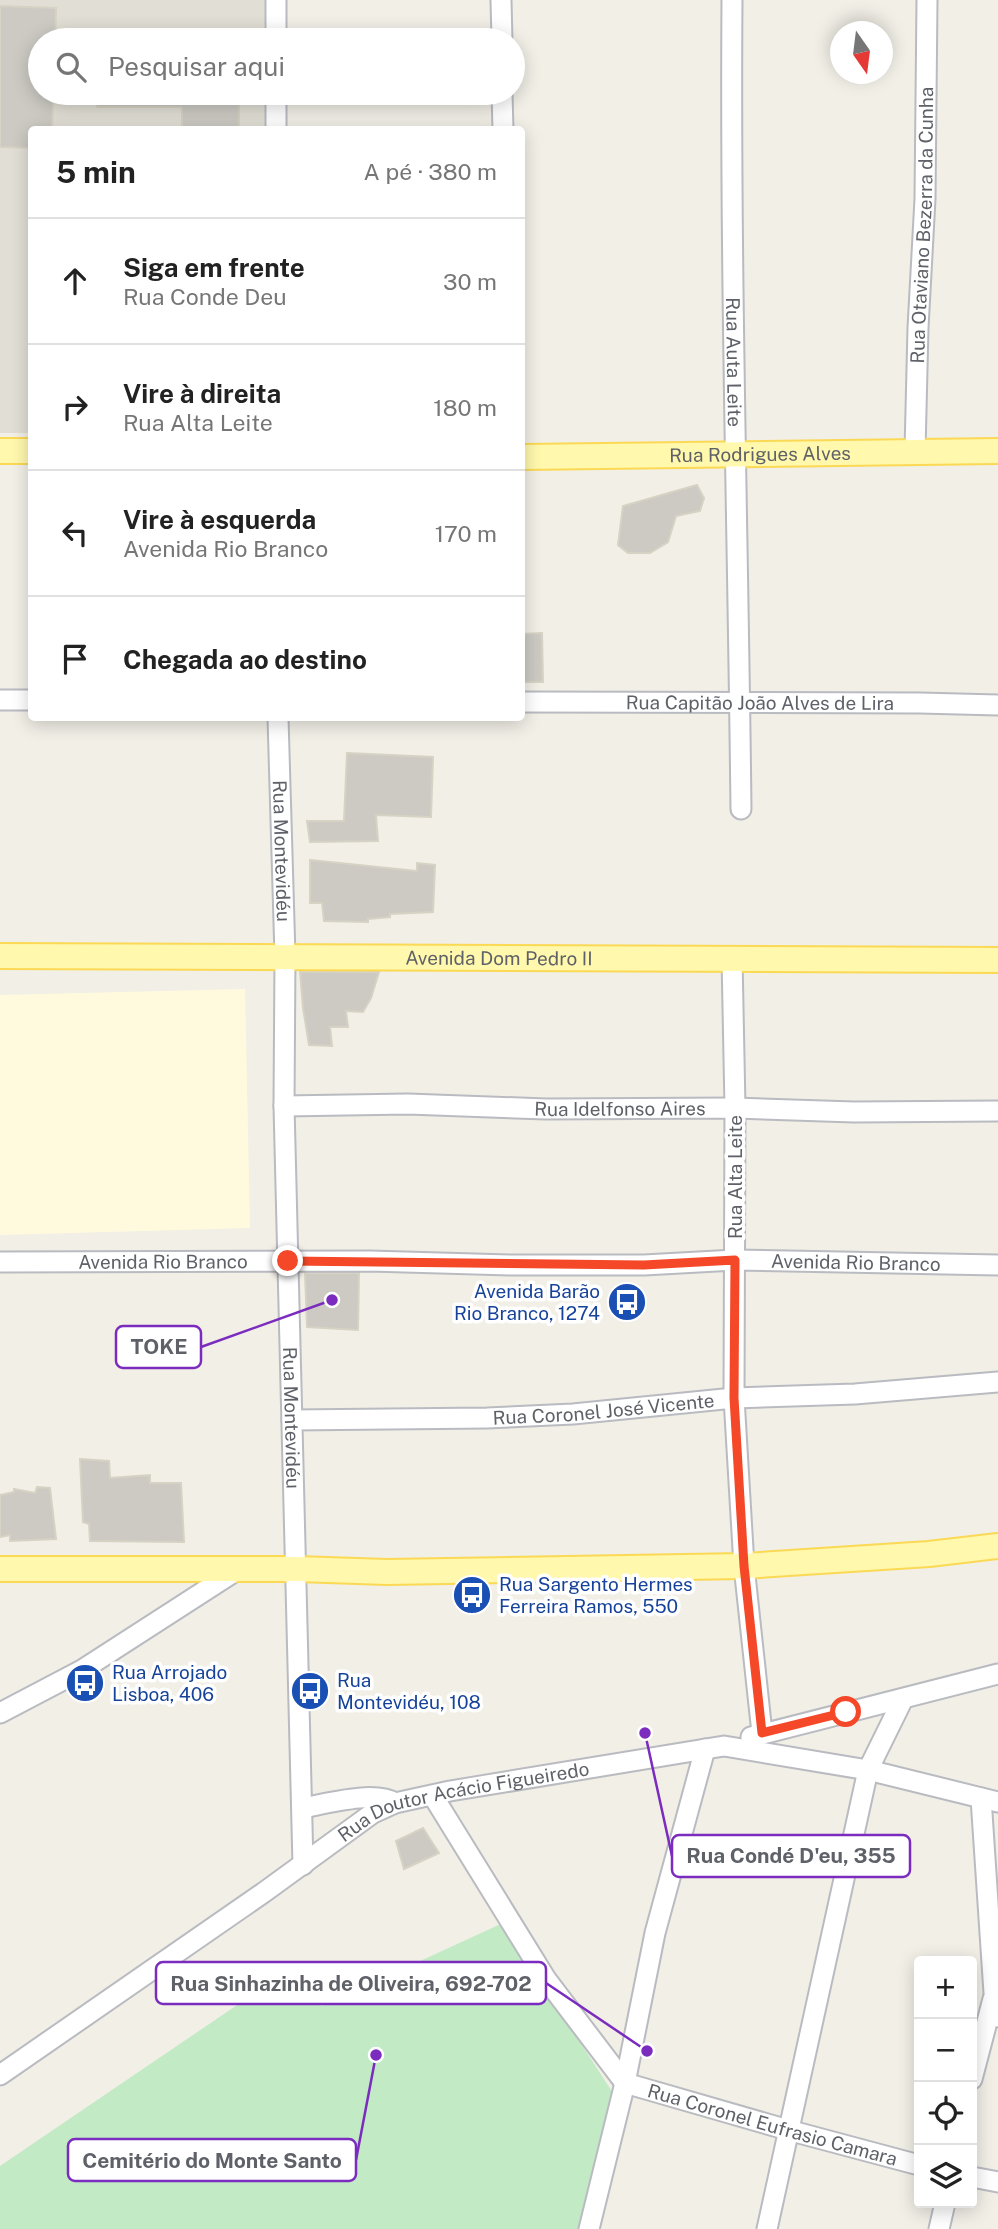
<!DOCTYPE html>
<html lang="pt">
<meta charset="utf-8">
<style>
:root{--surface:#fff;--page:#f2f2f2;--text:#222;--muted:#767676;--line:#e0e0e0}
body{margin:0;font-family:"Public Sans",sans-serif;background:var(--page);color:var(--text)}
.controls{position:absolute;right:21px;bottom:21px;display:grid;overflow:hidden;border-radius:7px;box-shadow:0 4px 18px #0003}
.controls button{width:63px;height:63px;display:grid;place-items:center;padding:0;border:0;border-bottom:2px solid var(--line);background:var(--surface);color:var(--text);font:35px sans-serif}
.compass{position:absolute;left:830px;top:21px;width:63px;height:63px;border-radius:50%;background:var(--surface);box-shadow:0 4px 18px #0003;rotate:166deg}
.stop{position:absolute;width:21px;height:21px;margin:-16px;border:5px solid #f54828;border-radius:50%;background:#fff}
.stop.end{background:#f54828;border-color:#fff;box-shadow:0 2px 7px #0008}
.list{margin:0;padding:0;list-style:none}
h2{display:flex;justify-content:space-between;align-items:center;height:91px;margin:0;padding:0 28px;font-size:30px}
h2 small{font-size:23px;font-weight:400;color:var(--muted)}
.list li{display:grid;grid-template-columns:46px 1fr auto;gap:21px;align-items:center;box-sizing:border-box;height:126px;padding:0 28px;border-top:2px solid var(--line)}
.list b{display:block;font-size:26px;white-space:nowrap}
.list p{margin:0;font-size:23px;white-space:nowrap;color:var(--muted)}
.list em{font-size:23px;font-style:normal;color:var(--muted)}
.icon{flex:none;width:38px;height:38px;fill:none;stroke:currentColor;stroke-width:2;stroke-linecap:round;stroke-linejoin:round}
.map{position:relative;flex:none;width:998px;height:2229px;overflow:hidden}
.search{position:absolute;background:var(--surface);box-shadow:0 4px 18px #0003;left:28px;top:28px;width:497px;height:77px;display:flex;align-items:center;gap:18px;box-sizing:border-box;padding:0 24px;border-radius:38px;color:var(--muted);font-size:26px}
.panel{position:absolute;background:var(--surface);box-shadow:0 4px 18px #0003;left:28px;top:126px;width:497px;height:595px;border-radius:7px}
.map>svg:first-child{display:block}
</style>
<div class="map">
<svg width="998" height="2229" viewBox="0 0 998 2229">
<rect width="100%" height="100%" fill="#f1efe6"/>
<!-- commercial -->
<path fill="#fffadd" d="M245,989L250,1228L0,1235V995Z"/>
<!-- education -->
<path fill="#e1dfd5" d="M0,0H266V40H40V93H267V129L32,130L31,433H0Z"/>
<!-- green -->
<path fill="#c2eac5" d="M503,1923L620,2104L594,2229H0V2166L299,1963L322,2006Z"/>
<!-- building -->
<g fill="#cccac3" stroke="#d6d2c4" stroke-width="2">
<path d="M0,6L56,8L55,40H40V93H53L52,130H32V148L0,147Z"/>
<path d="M97,93H239V130H182V107H97Z"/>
<path d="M697,485L704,498L700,511L676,516L668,542L650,553H628L618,545L623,506Z"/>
<path d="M542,633L543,682H522V634Z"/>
<path d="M347,753L433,757L431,817L376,815L378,841L310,842L307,821H344Z"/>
<path d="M310,860L417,871V863L435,865L433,912L390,914V917L368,919V922L324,921L322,903H310Z"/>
<path d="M300,972H379L371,998L363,1012L346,1011L348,1027H330L332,1046L309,1045L303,1008Z"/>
<path d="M305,1273H359L358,1330L307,1327Z"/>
<path d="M80,1459L109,1461L110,1478L150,1475V1483H181L184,1542L90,1541L89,1524L83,1522Z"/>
<path d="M37,1487L50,1488L56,1539L10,1541V1535L0,1537V1495L14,1492V1489L35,1493Z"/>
<path d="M423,1828L439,1853L404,1869L396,1841Z"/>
</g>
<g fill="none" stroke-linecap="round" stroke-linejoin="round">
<!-- minor casing -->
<g stroke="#b9bbc1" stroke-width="23">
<g id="minor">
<path d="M501,0L502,40"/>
<path id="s1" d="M732,0C730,270 738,539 741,809"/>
<path d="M276,40V0"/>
<path d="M502,93L503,130"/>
<path d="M276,130V93"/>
<path id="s2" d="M915,451L918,328L925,199L927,0"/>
<path d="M0,700H32"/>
<path id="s3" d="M522,702L920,703L998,705"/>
<path id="s4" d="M278,718L285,956L284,1106L303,1865"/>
<path d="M732,957L735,1108L734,1398L744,1566L762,1733"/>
<path id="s5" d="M284,1106L408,1104L546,1109L735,1108L854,1112L998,1111"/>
<path id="s6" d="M0,1262L370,1261L510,1265H644L735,1260L998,1265"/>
<path id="s7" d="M292,1420L487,1418L573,1414L734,1398L855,1394L998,1382"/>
<path d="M0,1713L82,1670L237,1570"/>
<path d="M751,1737L998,1674"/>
<path id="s8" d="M433,1796L546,1979L625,2083L788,2130L919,2165"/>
<path d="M981,1798L994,1993L998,2017"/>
<path d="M302,1808C325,1804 375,1790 395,1803"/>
<path id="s9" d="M0,2075L263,1893L373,1813L395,1803L450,1791L724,1746L868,1770L998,1802"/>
<path d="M972,2079L993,1999"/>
<path d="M972,2177L998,2182"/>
<path d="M589,2229L625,2083L655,1933L705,1749"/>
<path d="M767,2229L868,1770L903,1699"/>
<path d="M939,2229L945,2203"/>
</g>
</g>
<!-- major casing -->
<g stroke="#fbd955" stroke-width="28">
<g id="major">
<path d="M0,451H32"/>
<path id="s10" d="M522,457L998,451"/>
<path id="s11" d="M0,956L998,960"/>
<path d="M0,1569H297L387,1572L744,1566L929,1554L998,1546"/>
</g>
</g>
<!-- minor -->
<use href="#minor" stroke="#fff" stroke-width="19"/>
<!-- major -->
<use href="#major" stroke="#fff8ad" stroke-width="24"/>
</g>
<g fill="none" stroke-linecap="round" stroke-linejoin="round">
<!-- route -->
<path stroke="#f54828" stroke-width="9" d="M288,1261L644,1265L735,1260L734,1398L744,1566L762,1733L846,1712"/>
</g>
<!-- icons -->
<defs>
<g id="bus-disc" transform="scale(2.0125)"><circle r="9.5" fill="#1a4fb4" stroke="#fff"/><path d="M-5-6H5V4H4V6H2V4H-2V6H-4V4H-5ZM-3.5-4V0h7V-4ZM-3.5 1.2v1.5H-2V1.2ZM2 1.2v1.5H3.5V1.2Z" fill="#fff"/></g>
</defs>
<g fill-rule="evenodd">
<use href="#bus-disc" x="627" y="1302"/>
<use href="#bus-disc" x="472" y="1595"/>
<use href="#bus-disc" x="85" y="1683"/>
<use href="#bus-disc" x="310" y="1691"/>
</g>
<g text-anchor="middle" stroke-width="7" stroke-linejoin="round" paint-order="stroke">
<!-- street labels -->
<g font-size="19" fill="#5e6168" stroke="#fff">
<text dy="7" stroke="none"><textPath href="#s2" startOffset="226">Rua Otaviano Bezerra da Cunha</textPath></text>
<text dy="7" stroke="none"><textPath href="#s1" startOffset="362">Rua Auta Leite</textPath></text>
<text dy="7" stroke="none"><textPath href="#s10" startOffset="238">Rua Rodrigues Alves</textPath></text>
<text dy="7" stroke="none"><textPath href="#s3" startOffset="238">Rua Capitão João Alves de Lira</textPath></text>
<text dy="7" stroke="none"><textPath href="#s4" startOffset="133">Rua Montevidéu</textPath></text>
<text dy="7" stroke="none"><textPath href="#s11" startOffset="499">Avenida Dom Pedro II</textPath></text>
<text dy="7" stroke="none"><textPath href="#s5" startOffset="336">Rua Idelfonso Aires</textPath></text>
<text transform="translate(735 1177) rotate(-90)" y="7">Rua Alta Leite</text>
<text dy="7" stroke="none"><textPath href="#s6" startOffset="163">Avenida Rio Branco</textPath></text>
<text dy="7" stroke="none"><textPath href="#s6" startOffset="856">Avenida Rio Branco</textPath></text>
<text dy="7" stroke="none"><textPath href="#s7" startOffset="312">Rua Coronel José Vicente</textPath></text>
<text dy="7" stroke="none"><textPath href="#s4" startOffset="700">Rua Montevidéu</textPath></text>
<text dy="7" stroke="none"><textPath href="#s9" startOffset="546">Rua Doutor Acácio Figueiredo</textPath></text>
<text dy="7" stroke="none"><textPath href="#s8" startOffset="499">Rua Coronel Eufrasio Camara</textPath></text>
</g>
<!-- transit labels -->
<g font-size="19" fill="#164399" stroke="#fff" text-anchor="start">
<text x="600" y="1298" text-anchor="end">Avenida Barão<tspan x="600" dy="22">Rio Branco, 1274</tspan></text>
<text x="499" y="1591">Rua Sargento Hermes<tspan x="499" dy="22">Ferreira Ramos, 550</tspan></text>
<text x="112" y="1679">Rua Arrojado<tspan x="112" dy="22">Lisboa, 406</tspan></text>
<text x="337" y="1687">Rua<tspan x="337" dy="22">Montevidéu, 108</tspan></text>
</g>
</g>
<!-- callouts -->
<path fill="none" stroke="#7b2cbf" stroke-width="2.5" d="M332 1300L201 1347M645 1733L672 1856M647 2051L546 1983M376 2055L356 2160"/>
<g fill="#7b2cbf" stroke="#fff" stroke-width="2.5">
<circle cx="332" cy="1300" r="7"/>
<circle cx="645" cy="1733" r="7"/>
<circle cx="647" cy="2051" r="7"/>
<circle cx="376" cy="2055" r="7"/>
</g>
<g fill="#fff" stroke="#7b2cbf" stroke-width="2.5">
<rect x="116" y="1326" width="85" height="42" rx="7"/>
<rect x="672" y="1835" width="238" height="42" rx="7"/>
<rect x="156" y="1962" width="390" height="42" rx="7"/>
<rect x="68" y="2139" width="288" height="42" rx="7"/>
</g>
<g font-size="21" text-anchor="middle" font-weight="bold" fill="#5e6168">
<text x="159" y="1354">TOKE</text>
<text x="791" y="1863">Rua Condé D'eu, 355</text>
<text x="351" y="1991">Rua Sinhazinha de Oliveira, 692-702</text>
<text x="212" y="2168">Cemitério do Monte Santo</text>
</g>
</svg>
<div class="controls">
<button>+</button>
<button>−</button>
<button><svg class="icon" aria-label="locate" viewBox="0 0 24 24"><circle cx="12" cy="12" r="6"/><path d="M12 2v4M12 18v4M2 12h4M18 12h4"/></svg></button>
<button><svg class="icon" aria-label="layers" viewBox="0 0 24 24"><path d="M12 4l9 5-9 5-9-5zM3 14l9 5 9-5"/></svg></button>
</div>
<svg class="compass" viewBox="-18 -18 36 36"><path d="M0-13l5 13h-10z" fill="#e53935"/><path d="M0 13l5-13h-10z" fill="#767676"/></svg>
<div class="stop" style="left:846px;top:1712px"></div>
<div class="stop end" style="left:288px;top:1261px"></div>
<div class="search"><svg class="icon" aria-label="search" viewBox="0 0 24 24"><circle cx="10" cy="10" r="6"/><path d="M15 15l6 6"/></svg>Pesquisar aqui</div>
<section class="panel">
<h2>5 min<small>A pé · 380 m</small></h2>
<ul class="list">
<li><svg class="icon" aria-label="ahead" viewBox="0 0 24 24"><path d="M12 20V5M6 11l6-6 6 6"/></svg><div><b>Siga em frente</b><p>Rua Conde Deu</p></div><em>30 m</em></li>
<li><svg class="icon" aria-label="right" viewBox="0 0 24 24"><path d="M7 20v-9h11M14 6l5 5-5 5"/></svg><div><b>Vire à direita</b><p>Rua Alta Leite</p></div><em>180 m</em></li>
<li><svg class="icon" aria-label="left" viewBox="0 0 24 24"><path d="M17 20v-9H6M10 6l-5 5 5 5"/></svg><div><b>Vire à esquerda</b><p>Avenida Rio Branco</p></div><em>170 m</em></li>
<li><svg class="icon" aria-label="arrive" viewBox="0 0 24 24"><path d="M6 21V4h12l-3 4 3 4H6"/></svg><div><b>Chegada ao destino</b></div></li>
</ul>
</section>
</div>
